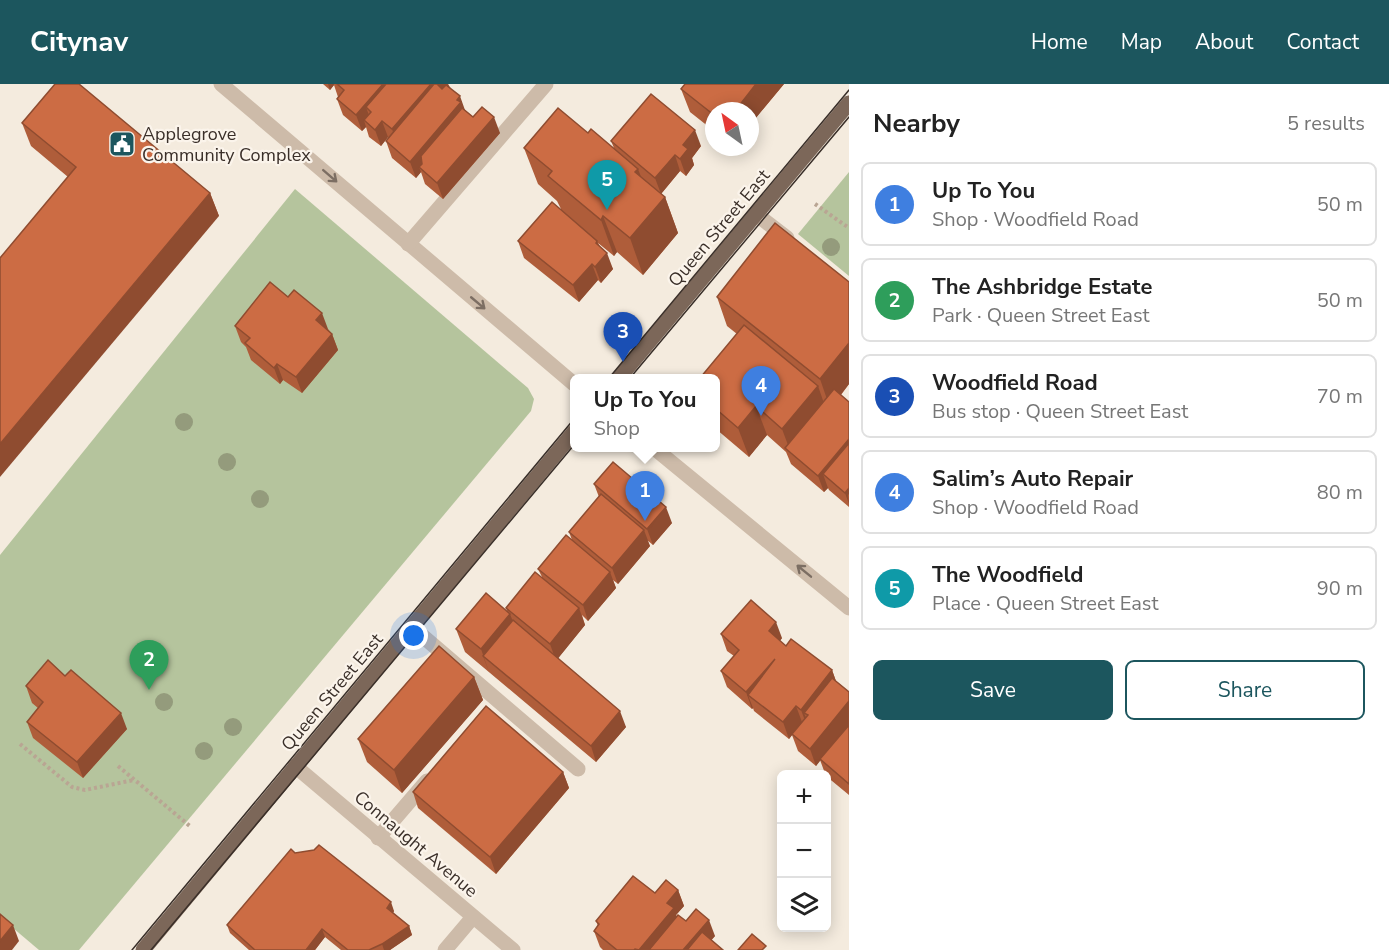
<!DOCTYPE html>
<meta charset="utf-8">
<style>
:root{--surface:#fff;--page:#f2f2f2;--text:#222;--muted:#767676;--line:#e0e0e0;--accent:#1c565e}
body{margin:0;font-family:"Nunito Sans",sans-serif;background:var(--page);color:var(--text)}
.controls{position:absolute;right:18px;bottom:18px;display:grid;overflow:hidden;border-radius:9px;box-shadow:0 3px 15px #0003}
.controls button{width:54px;height:54px;display:grid;place-items:center;padding:0;border:0;border-bottom:2px solid var(--line);background:var(--surface);color:var(--text);font:30px sans-serif}
.compass{position:absolute;left:705px;top:18px;width:54px;height:54px;border-radius:50%;background:var(--surface);box-shadow:0 3px 15px #0003;rotate:327deg}
.you{position:absolute;left:414px;top:552px;width:21px;height:21px;margin:-15px;border:4px solid #fff;border-radius:50%;background:#1a73e8;box-shadow:0 0 0 9px #1a73e833}
.badge{display:grid;place-items:center;width:39px;height:39px;border-radius:50%;background:var(--accent);color:#fff;font-size:20px;font-weight:700}
.pin{position:absolute;translate:-50% -50px;filter:drop-shadow(0 2px 3px #0008)}
.pin::after{content:'';position:absolute;top:32px;width:21px;height:18px;background:inherit;clip-path:polygon(0 0,100% 0,50% 100%)}
.popup{position:absolute;left:570px;top:290px;width:150px;height:78px;box-sizing:border-box;display:grid;place-content:center;border-radius:9px;background:var(--surface);filter:drop-shadow(0 2px 4px #0005);font-size:20px;white-space:nowrap;color:var(--muted)}
.popup b{font-size:22px;color:var(--text)}
.popup::after{content:'';position:absolute;left:50%;top:100%;margin-left:-12px;border:12px solid transparent;border-top-color:var(--surface)}
.list{margin:0;padding:0;list-style:none}
h2{display:flex;justify-content:space-between;align-items:center;height:78px;margin:0;padding:0 24px;font-size:26px}
h2 small{font-size:20px;font-weight:400;color:var(--muted)}
.list li{display:grid;grid-template-columns:39px 1fr auto;gap:18px;align-items:center;box-sizing:border-box;height:84px;margin:0 12px 12px;padding:0 12px;border:2px solid var(--line);border-radius:9px}
.list b{display:block;font-size:22px;white-space:nowrap}
.list p{margin:0;font-size:20px;white-space:nowrap;color:var(--muted)}
.list em{font-size:20px;font-style:normal;color:var(--muted)}
.actions{display:flex;gap:12px;padding:18px 24px}
.actions a{flex:1;padding:14px 0;border:2px solid var(--accent);border-radius:9px;text-align:center;font-size:21px;color:var(--accent)}
.actions .main{background:var(--accent);color:#fff}
.icon{flex:none;width:33px;height:33px;fill:none;stroke:currentColor;stroke-width:2;stroke-linecap:round;stroke-linejoin:round}
.map{position:relative;flex:none;width:849px;height:866px;overflow:hidden}
header{display:flex;align-items:center;gap:36px;box-sizing:border-box;height:84px;padding:0 30px;background:var(--accent);color:#fff}
header strong{font-size:28px}
nav{display:flex;gap:33px;margin-inline-start:auto;font-size:21px}
main{display:flex}
aside{flex:1;background:var(--surface)}
.map>svg:first-child{display:block}
</style>
<header>
<strong>Citynav</strong>
<nav><a>Home</a><a>Map</a><a>About</a><a>Contact</a></nav>
</header>
<main>
<div class="map">
<svg width="849" height="866" viewBox="0 0 849 866">
<rect width="100%" height="100%" fill="#f4ebde"/>
<!-- green -->
<g fill="#b5c49d">
<path d="M849,88V192L798,150Z"/>
<path d="M295,105L528,304L534,315L531,327L79,866H39L0,833V471Z"/>
</g>
<g fill="none" stroke-linecap="round" stroke-linejoin="round">
<!-- path -->
<g stroke="#b9a593" stroke-width="4" stroke-dasharray="3 3" stroke-linecap="butt">
<path d="M815,120L849,144"/>
<path d="M653,418L663,405"/>
<path d="M20,660L72,703L85,706L134,696"/>
<path d="M118,682L191,743"/>
</g>
<!-- minor -->
<g stroke="#cdbba9" stroke-width="15">
<path d="M221,0L574,300"/>
<path d="M756,130L787,154"/>
<path d="M408,160L546,0"/>
<path d="M654,364L849,524"/>
<path d="M412,543L578,685"/>
<path d="M295,682L513,866"/>
<path d="M378,754L427,697"/>
<path d="M445,866L473,833"/>
</g>
<!-- major -->
<g stroke="#7c6759" stroke-width="15">
<path d="M619,294L849,19"/>
<path d="M143,866L574,348"/>
</g>
<!-- tram -->
<g stroke="#3a2f29" stroke-width="1.5">
<path d="M609,294L849,6"/>
<path d="M630,294L849,33"/>
<path d="M132,866L574,335"/>
<path d="M151,866L574,361"/>
</g>
</g>
<!-- trees -->
<g fill="#949b7c">
<circle cx="831" cy="163" r="9"/>
<circle cx="184" cy="338" r="9"/>
<circle cx="227" cy="378" r="9"/>
<circle cx="260" cy="415" r="9"/>
<circle cx="164" cy="618" r="9"/>
<circle cx="233" cy="643" r="9"/>
<circle cx="204" cy="667" r="9"/>
</g>
<!-- wall -->
<g fill="#af5d3a">
<path d="M323,0H448L464,25L473,33L500,49L443,115L425,100L421,88L416,94L392,74L386,57L389,54L388,53L381,62L369,53L366,43L362,47L343,31L337,15L338,13L334,1L330,6Z"/>
<path d="M685,0H784L750,41L714,27V47L690,28L681,5Z"/>
<path d="M22,39L210,109L219,132L68,93L31,62Z"/>
<path d="M588,49L614,64L611,57L701,62L692,74L694,81L686,92L680,87L661,110L665,113L678,149L643,191L617,168L614,172L598,159L613,185L601,199L598,196L579,218L524,174L518,157L561,125L557,117L538,100L524,64Z"/>
<path d="M849,198V300L841,311L849,318V423L829,406L828,404L824,408L791,380L786,368L767,351L749,373L716,345V294L737,250L727,242L717,213Z"/>
<path d="M235,242L328,245L332,250L338,266L302,309L283,296L280,300L251,276L246,263L241,258Z"/>
<path d="M594,400L672,439L653,461L647,456L650,462L618,500L613,496L616,504L588,537L582,531L585,541L558,574L626,643L596,678L465,568L456,545L507,527L506,524L542,493L538,485L572,456L569,448L599,413Z"/>
<path d="M721,550L782,554L780,557L786,562L832,586L836,597L849,608V711L826,692L820,676L816,682L798,667L792,651L789,655L754,627L753,624L752,625L727,603L721,587L734,572L727,567Z"/>
<path d="M65,592L127,645L83,694L33,654L27,638L38,624L32,619L26,602Z"/>
<path d="M474,593L483,616L402,709L367,678L358,655Z"/>
<path d="M563,688L569,704L496,790L418,724L413,708Z"/>
<path d="M295,769L394,827L393,829L409,842L412,851L390,866H341L325,853L315,866H249L230,849L227,841Z"/>
<path d="M678,806L684,822L676,831L677,833L715,852L711,856L723,866H603L600,863L594,847L598,842L596,837L655,809Z"/>
</g>
<!-- shaded-wall -->
<g fill="#8f4c30">
<path d="M328,0H334V1L330,6Z"/>
<path d="M383,0H403L371,28L366,23L371,37L364,36L366,43L362,47L356,31Z"/>
<path d="M431,0H448L449,3L398,62L392,45Z"/>
<path d="M756,0H784L750,41V27H735Z"/>
<path d="M460,12L466,29L419,83L421,88L416,94L410,78Z"/>
<path d="M494,33L500,49L443,115L437,99Z"/>
<path d="M382,37L388,53L381,62L375,46Z"/>
<path d="M695,46L701,62L692,74L694,81L686,92L680,75L683,61Z"/>
<path d="M675,71L680,87L661,110L655,94Z"/>
<path d="M638,85L652,121L635,88Z"/>
<path d="M210,109L219,132L0,393V360Z"/>
<path d="M665,113L678,149L643,191L630,154Z"/>
<path d="M603,132L617,168L614,172L601,136Z"/>
<path d="M597,157L603,173L607,169L613,185L601,199L595,183L596,159Z"/>
<path d="M592,180L598,196L579,218L573,201Z"/>
<path d="M322,229L328,245L322,253L316,236Z"/>
<path d="M332,250L338,266L302,309L296,293Z"/>
<path d="M849,259V300L830,324L820,295Z"/>
<path d="M277,280L283,296L280,300L274,284Z"/>
<path d="M818,302L828,331L791,369L782,345Z"/>
<path d="M756,322L767,351L749,373L738,344Z"/>
<path d="M849,355V378L823,390L828,404L824,408L818,392Z"/>
<path d="M849,404V411L848,410L849,420L845,409Z"/>
<path d="M666,423L672,439L653,461L647,445Z"/>
<path d="M644,446L650,462L618,500L612,484Z"/>
<path d="M610,488L616,504L588,537L583,521Z"/>
<path d="M579,524L585,541L556,577L550,560Z"/>
<path d="M510,530L519,553L483,572L489,588L481,565Z"/>
<path d="M776,538L782,554L775,563L769,547Z"/>
<path d="M775,575L748,611L753,624L752,625L746,608Z"/>
<path d="M832,586L838,603L808,631L804,629L809,640L807,642L801,626Z"/>
<path d="M474,593L483,616L402,709L394,686Z"/>
<path d="M849,617V641L816,682L810,665Z"/>
<path d="M796,622L802,638L789,655L783,638Z"/>
<path d="M620,627L626,643L596,678L591,662Z"/>
<path d="M121,629L127,645L83,694L77,678Z"/>
<path d="M563,688L569,704L496,790L490,773Z"/>
<path d="M678,806L684,822L676,831L680,840L659,866H639L667,819Z"/>
<path d="M391,818L394,827L391,832L387,824Z"/>
<path d="M709,836L715,852L703,866H683Z"/>
<path d="M13,841L19,857L12,866H0V857Z"/>
<path d="M409,842L412,851L390,866H384L382,860Z"/>
<path d="M322,845L325,853L315,866H306Z"/>
</g>
<!-- building -->
<g fill="#cc6c44" stroke="#8f4c30" stroke-width="1.5">
<path d="M55,0H79L210,109L0,360V174L76,83L22,39Z"/>
<path d="M337,0H383L356,31L337,15L344,6Z"/>
<path d="M386,0H431L392,45L382,37L375,46L364,36L371,28L366,23Z"/>
<path d="M434,0H437L442,5L446,1L460,12L457,16L461,18L410,78L386,57Z"/>
<path d="M685,0H756L735,27H714V31L681,5Z"/>
<path d="M651,10L695,46L683,61L688,65L680,75L675,71L655,94L611,57Z"/>
<path d="M482,23L494,33L437,99L419,83L422,80L421,72L462,24L473,33Z"/>
<path d="M558,24L588,49L591,45L638,85L635,88L665,113L630,154L603,132L601,136L548,92L552,87L524,64Z"/>
<path d="M552,118L597,157L596,159L607,169L595,183L592,180L573,201L518,157Z"/>
<path d="M775,139L849,198V259L820,295L717,213Z"/>
<path d="M270,198L288,213L294,206L322,229L316,236L332,250L296,293L277,280L274,284L245,259L250,254L235,242Z"/>
<path d="M744,241L818,302L782,345L756,322L738,344L716,325V294H700Z"/>
<path d="M834,305L849,318V355L818,392L785,364Z"/>
<path d="M849,359V404L845,409L823,390Z"/>
<path d="M613,378L666,423L647,445L594,400Z"/>
<path d="M601,410L644,446L612,484L569,448Z"/>
<path d="M566,451L610,488L583,521L538,485Z"/>
<path d="M535,488L579,524L550,560L506,524Z"/>
<path d="M486,509L510,530L481,565L456,545Z"/>
<path d="M751,516L776,538L769,547L786,562L791,555L832,586L801,626L796,622L783,638L748,611L775,575L746,608L721,587L739,566L721,550Z"/>
<path d="M513,536L620,627L591,662L483,572Z"/>
<path d="M439,562L474,593L394,686L358,655Z"/>
<path d="M48,576L65,592L71,586L121,629L77,678L27,638L43,618L26,602Z"/>
<path d="M832,594L849,608V617L810,665L792,650L808,631L804,629Z"/>
<path d="M486,622L563,688L490,773L413,708Z"/>
<path d="M849,641V700L820,675Z"/>
<path d="M319,761L391,818L387,824L409,842L382,860L369,866H348L322,845L306,866H255L227,841L291,765L295,769L314,766Z"/>
<path d="M633,792L655,809L666,796L678,806L667,819L674,824L639,866L635,865L634,866H617L594,847L599,840L596,837Z"/>
<path d="M696,825L709,836L683,866H649L678,831L686,837Z"/>
<path d="M0,830L13,841L0,857Z"/>
<path d="M702,848L723,866H687Z"/>
<path d="M752,850L766,862L762,866H738Z"/>
</g>
<!-- one-way arrows -->
<defs><path id="oneway-shaft" d="M-6 0H5M1.5-3L5.5 0L1.5 3" fill="none" stroke-width="1.6" stroke-linecap="round" stroke-linejoin="round" transform="scale(1.5)"/></defs>
<g stroke="#7c6e63">
<use href="#oneway-shaft" transform="translate(330 92) rotate(41)"/>
<use href="#oneway-shaft" transform="translate(478 219) rotate(40)"/>
<use href="#oneway-shaft" transform="translate(804 487) rotate(-141)"/>
</g>
<!-- icons -->
<defs>
<g id="civic-square" transform="scale(1.35)"><rect x="-9" y="-9" width="18" height="18" rx="4" fill="#1c565e" stroke="#fbf4eb"/><path d="M-.6-6.5H3V-4.5H.6V-3L4-1V1h2V6H-6V1h2V-1L-.6-3ZM-1.2 2.5V6h2.4V2.5Z" fill="#fff"/></g>
</defs>
<g fill-rule="evenodd">
<use href="#civic-square" x="122" y="60"/>
</g>
<g text-anchor="middle" stroke-width="4.5" stroke-linejoin="round" paint-order="stroke">
<!-- poi labels -->
<g font-size="18" fill="#3a2f29" stroke="#fbf4eb" text-anchor="start">
<text x="142" y="56">Applegrove<tspan x="142" dy="21">Community Complex</tspan></text>
</g>
<!-- street labels -->
<g font-size="18" fill="#3a2f29" stroke="#fbf4eb">
<text transform="translate(719 144) rotate(-50)" y="6">Queen Street East</text>
<text transform="translate(332 608) rotate(-50)" y="6">Queen Street East</text>
<text transform="translate(416 760) rotate(40)" y="6">Connaught Avenue</text>
</g>
</g>
</svg>
<div class="controls">
<button>+</button>
<button>−</button>
<button><svg class="icon" aria-label="layers" viewBox="0 0 24 24"><path d="M12 4l9 5-9 5-9-5zM3 14l9 5 9-5"/></svg></button>
</div>
<svg class="compass" viewBox="-18 -18 36 36"><path d="M0-13l5 13h-10z" fill="#e53935"/><path d="M0 13l5-13h-10z" fill="#767676"/></svg>
<div class="you"></div>
<div class="pin badge" style="left:645px;top:437px;background:#3f7fe0">1</div>
<div class="popup"><b>Up To You</b>Shop</div>
<div class="pin badge" style="left:149px;top:606px;background:#2e9e5b">2</div>
<div class="pin badge" style="left:623px;top:278px;background:#1a4fb4">3</div>
<div class="pin badge" style="left:761px;top:332px;background:#3f7fe0">4</div>
<div class="pin badge" style="left:607px;top:126px;background:#0f9aa8">5</div>
</div>
<aside>
<h2>Nearby<small>5 results</small></h2>
<ul class="list">
<li><span class="badge" style="background:#3f7fe0">1</span><div><b>Up To You</b><p>Shop · Woodfield Road</p></div><em>50 m</em></li>
<li><span class="badge" style="background:#2e9e5b">2</span><div><b>The Ashbridge Estate</b><p>Park · Queen Street East</p></div><em>50 m</em></li>
<li><span class="badge" style="background:#1a4fb4">3</span><div><b>Woodfield Road</b><p>Bus stop · Queen Street East</p></div><em>70 m</em></li>
<li><span class="badge" style="background:#3f7fe0">4</span><div><b>Salim’s Auto Repair</b><p>Shop · Woodfield Road</p></div><em>80 m</em></li>
<li><span class="badge" style="background:#0f9aa8">5</span><div><b>The Woodfield</b><p>Place · Queen Street East</p></div><em>90 m</em></li>
</ul>
<div class="actions"><a class="main">Save</a><a>Share</a></div>
</aside>
</main>
